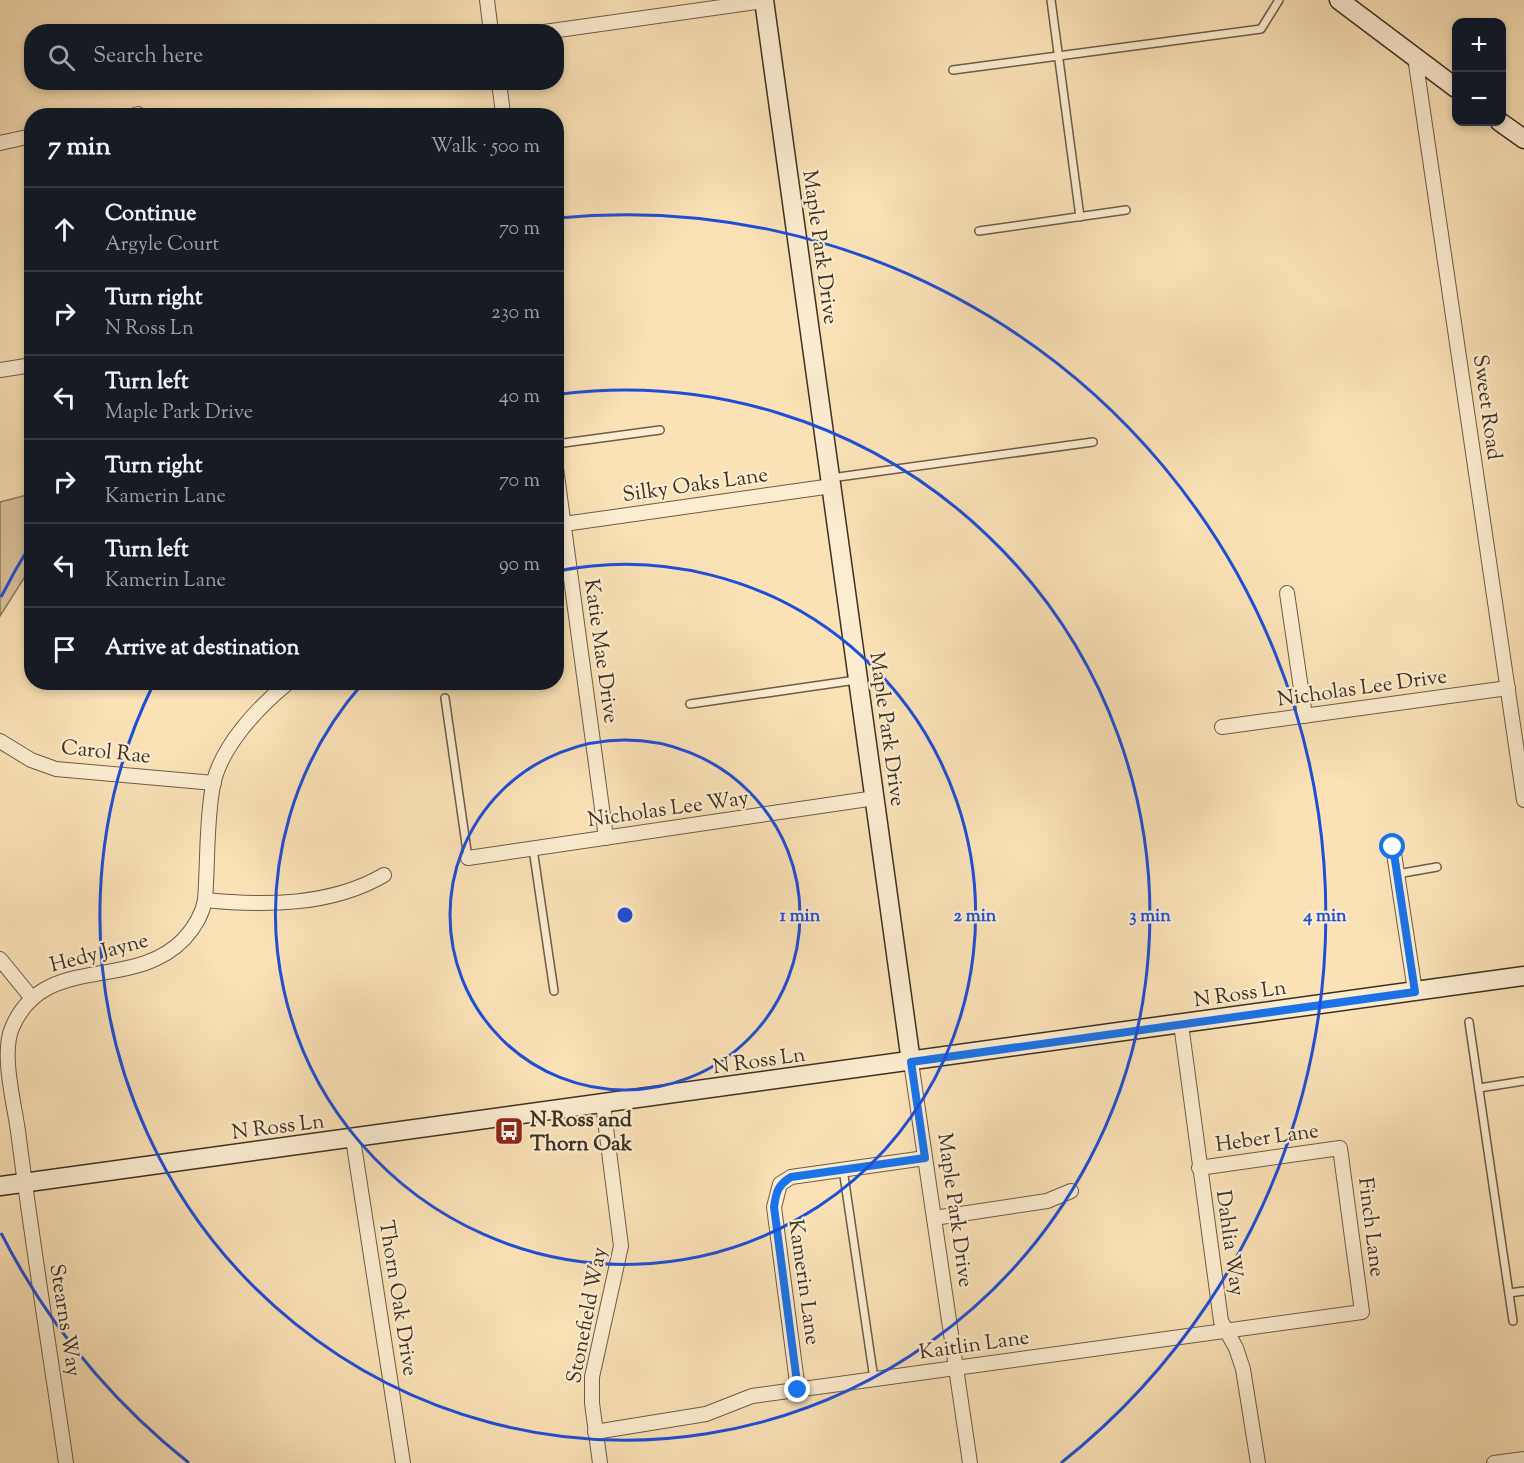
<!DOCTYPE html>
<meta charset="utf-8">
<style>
:root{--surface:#171b24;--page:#20242c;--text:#f1f3f6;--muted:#9ea1a6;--line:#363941}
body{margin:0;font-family:"Sorts Mill Goudy",serif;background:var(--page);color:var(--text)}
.controls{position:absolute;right:18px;top:18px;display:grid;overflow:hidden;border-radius:12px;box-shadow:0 3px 9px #0003}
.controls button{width:54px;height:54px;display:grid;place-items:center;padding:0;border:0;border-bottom:2px solid var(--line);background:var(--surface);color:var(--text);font:30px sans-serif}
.stop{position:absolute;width:18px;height:18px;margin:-14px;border:4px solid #1a73e8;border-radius:50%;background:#fff}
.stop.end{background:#1a73e8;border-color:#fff;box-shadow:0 2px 6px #0008}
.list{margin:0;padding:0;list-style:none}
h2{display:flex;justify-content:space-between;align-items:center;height:78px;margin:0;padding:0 24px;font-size:26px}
h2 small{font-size:20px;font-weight:400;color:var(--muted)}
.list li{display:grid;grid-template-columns:39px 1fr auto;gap:18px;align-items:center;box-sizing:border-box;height:84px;padding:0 24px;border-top:2px solid var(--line)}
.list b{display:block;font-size:22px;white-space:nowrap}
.list p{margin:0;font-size:20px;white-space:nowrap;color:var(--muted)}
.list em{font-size:20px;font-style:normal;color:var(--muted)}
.icon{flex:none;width:33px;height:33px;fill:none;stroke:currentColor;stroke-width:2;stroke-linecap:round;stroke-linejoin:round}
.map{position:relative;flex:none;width:1524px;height:1463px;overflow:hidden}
.search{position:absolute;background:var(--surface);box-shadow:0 3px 9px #0003;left:24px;top:24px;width:540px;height:66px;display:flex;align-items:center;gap:15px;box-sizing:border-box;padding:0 21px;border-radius:24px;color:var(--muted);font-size:22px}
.panel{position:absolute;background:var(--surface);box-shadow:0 3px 9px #0003;left:24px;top:108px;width:540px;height:582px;border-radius:24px}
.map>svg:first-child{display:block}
</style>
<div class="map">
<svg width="1524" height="1463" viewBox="0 0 1524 1463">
<rect width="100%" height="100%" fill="#fae1b6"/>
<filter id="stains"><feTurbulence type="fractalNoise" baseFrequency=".00333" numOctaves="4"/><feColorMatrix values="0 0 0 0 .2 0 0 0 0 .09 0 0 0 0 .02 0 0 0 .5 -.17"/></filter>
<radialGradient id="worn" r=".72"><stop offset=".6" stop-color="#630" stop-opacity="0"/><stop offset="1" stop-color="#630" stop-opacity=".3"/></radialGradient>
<!-- green -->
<path fill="#dac39d" stroke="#8b7a60" stroke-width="1.5" d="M31,494V567L0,616V502Z"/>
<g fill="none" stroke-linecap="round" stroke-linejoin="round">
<!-- lane casing -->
<g stroke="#6c5c48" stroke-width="10">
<g id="lane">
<path d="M1051,0L1080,217"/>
<path d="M953,70L1261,29L1279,0"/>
<path d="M979,231L1126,210"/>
<path d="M556,444L660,430"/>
<path d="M831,478L1093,442"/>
<path d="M445,698L468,858"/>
<path d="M690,704L856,680"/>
<path d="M533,849L554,991"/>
<path d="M1397,874L1437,867"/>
<path d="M1469,1022L1513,1321"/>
<path d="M1479,1088L1524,1081"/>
<path d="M843,1169L874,1379"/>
<path d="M1509,1293L1524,1291"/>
</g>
</g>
<!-- street casing -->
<g stroke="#6c5c48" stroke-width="16">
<g id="street">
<path d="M487,0L491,32"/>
<path d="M544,32L764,1"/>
<path d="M1415,57L1524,800"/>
<path d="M499,82L503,113"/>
<path d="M132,116L138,114"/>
<path d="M0,143L32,136"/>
<path d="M0,370L32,365"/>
<path d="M556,468L606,838"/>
<path d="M564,524L832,486"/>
<path d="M1287,593L1305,716"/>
<path d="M1222,727L1508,688"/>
<path d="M0,741L31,760L56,769L214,783"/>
<path d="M1393,847L1415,991"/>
<path d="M468,858L875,798"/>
<path d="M205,900C264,906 331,906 384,875"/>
<path d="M0,959L31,997"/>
<path d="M1181,1024L1221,1321L1236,1348L1243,1369L1258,1463"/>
<path d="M911,1062L970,1463"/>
<path d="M353,1139L403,1463"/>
<path d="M934,1218L1047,1201L1071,1191"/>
<path d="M798,1390L774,1207L780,1184L791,1177L925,1158"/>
<path d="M595,1432L706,1414L752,1396L1362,1312L1340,1148L1199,1168"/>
<path d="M66,1463C50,1352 32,1242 18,1131C14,1103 1,1053 12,1028C44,951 132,993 184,939C195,927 202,916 205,900C208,862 206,822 213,785C221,746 259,706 289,682"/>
<path d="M600,1463L592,1403V1377L621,1246L603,1104"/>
<path d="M1494,1463L1524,1459"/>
</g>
</g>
<!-- secondary casing -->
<g stroke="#3c3023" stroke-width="21">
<g id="secondary">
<path d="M764,0L911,1062"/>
<path d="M1339,0L1456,88"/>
<path d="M1500,122L1524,139"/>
<path d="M0,1186L1524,976"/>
</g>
</g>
<!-- lane -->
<use href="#lane" stroke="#fcecd0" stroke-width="7"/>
<!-- street -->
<use href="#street" stroke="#fcecd0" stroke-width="14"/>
<!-- secondary -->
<use href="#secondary" stroke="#fcecd0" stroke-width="18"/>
</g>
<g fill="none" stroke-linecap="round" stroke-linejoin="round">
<!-- route -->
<path stroke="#1a73e8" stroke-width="8" d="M798,1390L774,1207C776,1192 778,1185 791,1177L925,1158L911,1062L1415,992L1393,847"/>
</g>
<!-- distance rings -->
<g fill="none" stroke="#1d4ed8" stroke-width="3">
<circle cx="625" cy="915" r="175"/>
<path d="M558 571A350 350 0 1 1 363 683"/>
<path d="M561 394A525 525 0 1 1 153 685"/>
<path d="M189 1463A700 700 0 0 1 1 1233M1 597A700 700 0 0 1 31 544M558 218A700 700 0 0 1 1061 1463"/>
</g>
<!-- icons -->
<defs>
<g id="bus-square" transform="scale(1.5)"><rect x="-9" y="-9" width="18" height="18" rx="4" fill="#8f2418" stroke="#fcecd0"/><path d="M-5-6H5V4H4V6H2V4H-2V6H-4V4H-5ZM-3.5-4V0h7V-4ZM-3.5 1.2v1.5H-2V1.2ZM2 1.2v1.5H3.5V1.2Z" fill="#fff"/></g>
</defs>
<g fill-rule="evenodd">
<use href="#bus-square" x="509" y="1131"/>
</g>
<g text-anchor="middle" stroke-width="4.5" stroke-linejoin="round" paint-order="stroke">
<!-- street labels -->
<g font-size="21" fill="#3c3023" stroke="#fcecd0">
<text transform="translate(821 247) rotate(82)" y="7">Maple Park Drive</text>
<text transform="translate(1488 407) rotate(82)" y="7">Sweet Road</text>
<text transform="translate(695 484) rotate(-8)" y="7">Silky Oaks Lane</text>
<text transform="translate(602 651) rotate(82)" y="7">Katie Mae Drive</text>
<text transform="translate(1362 687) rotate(-8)" y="7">Nicholas Lee Drive</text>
<text transform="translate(888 729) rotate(82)" y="7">Maple Park Drive</text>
<text transform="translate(106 751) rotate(6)" y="7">Carol Rae</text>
<text transform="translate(668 808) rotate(-8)" y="7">Nicholas Lee Way</text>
<text transform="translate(99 952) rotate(-15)" y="7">Hedy Jayne</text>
<text transform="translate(1240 993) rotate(-8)" y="7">N Ross Ln</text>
<text transform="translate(759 1060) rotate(-8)" y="7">N Ross Ln</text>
<text transform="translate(278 1126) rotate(-7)" y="7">N Ross Ln</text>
<text transform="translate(1267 1137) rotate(-8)" y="7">Heber Lane</text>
<text transform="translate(956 1210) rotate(82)" y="7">Maple Park Drive</text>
<text transform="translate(1372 1227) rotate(83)" y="7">Finch Lane</text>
<text transform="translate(1231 1243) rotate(82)" y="7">Dahlia Way</text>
<text transform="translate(805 1282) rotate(82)" y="7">Kamerin Lane</text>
<text transform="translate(399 1298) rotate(81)" y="7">Thorn Oak Drive</text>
<text transform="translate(586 1315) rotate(-79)" y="7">Stonefield Way</text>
<text transform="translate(66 1320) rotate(81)" y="7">Stearns Way</text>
<text transform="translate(974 1344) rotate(-8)" y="7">Kaitlin Lane</text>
</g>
<!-- poi labels -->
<g font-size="21" font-weight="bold" fill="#3c3023" stroke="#fcecd0" text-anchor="start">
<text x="530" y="1126">N Ross and<tspan x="530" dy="24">Thorn Oak</tspan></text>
</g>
</g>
<circle cx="625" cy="915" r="9" fill="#1d4ed8" stroke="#fcecd0" stroke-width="3"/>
<g font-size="18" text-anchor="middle" font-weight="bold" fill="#1d4ed8" stroke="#fcecd0" stroke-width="4.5" stroke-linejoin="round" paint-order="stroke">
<text x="800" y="921">1 min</text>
<text x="975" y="921">2 min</text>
<text x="1150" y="921">3 min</text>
<text x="1325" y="921">4 min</text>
</g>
<rect width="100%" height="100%" filter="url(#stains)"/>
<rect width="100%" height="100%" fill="url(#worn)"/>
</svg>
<div class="controls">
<button>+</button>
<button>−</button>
</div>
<div class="stop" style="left:1393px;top:847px"></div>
<div class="stop end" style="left:798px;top:1390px"></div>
<div class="search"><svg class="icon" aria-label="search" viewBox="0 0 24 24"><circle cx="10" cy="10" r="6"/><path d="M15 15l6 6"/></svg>Search here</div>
<section class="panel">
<h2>7 min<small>Walk · 500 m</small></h2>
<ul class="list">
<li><svg class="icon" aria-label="ahead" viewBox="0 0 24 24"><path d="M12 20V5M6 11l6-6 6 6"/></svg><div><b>Continue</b><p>Argyle Court</p></div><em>70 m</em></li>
<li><svg class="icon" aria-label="right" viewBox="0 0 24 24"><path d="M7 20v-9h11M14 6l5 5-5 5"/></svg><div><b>Turn right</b><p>N Ross Ln</p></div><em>230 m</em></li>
<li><svg class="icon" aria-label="left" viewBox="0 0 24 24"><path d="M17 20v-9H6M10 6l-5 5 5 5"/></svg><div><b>Turn left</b><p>Maple Park Drive</p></div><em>40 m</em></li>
<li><svg class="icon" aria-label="right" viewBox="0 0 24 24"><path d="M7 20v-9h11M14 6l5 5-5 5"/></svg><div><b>Turn right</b><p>Kamerin Lane</p></div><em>70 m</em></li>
<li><svg class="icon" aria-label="left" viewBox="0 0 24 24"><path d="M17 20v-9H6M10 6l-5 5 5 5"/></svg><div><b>Turn left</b><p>Kamerin Lane</p></div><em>90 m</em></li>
<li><svg class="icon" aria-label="arrive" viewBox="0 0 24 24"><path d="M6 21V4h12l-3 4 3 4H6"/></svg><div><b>Arrive at destination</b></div></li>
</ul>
</section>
</div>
